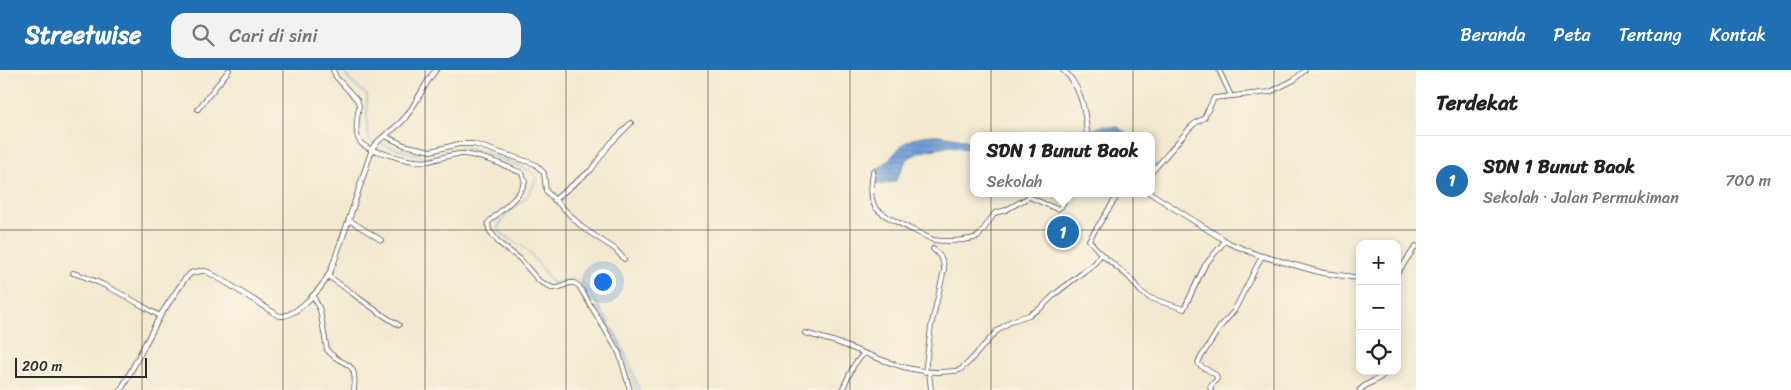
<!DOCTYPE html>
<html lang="id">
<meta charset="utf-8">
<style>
:root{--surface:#fff;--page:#f2f2f2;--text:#222;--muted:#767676;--line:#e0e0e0;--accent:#1f6fb2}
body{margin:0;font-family:Sriracha,sans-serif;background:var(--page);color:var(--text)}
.controls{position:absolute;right:15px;bottom:15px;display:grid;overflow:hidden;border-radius:10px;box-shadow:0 2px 8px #0003}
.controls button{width:45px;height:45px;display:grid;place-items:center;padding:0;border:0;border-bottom:1px solid var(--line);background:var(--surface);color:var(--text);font:25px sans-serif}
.scale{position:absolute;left:15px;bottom:12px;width:132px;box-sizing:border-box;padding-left:5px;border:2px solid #2b2b2b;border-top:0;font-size:14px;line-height:18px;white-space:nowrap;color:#2b2b2b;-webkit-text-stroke:4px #fcf5e5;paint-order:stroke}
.you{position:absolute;left:602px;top:211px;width:18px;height:18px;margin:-12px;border:4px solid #fff;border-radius:50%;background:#1a73e8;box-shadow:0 0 0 8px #1a73e833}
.badge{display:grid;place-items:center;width:32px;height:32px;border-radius:50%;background:var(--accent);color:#fff;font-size:16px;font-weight:700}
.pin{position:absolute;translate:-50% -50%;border:2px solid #fff;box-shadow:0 1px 5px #0006}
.popup{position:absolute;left:970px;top:62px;width:185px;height:65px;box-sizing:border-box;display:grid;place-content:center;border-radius:10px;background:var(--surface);filter:drop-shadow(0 1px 4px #0005);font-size:16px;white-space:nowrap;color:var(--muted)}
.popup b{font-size:19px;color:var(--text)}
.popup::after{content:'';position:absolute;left:50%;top:100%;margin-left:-10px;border:10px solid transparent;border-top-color:var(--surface)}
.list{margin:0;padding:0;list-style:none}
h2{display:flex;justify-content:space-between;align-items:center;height:65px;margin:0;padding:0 20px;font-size:21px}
h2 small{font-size:16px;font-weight:400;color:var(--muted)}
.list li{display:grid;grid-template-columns:32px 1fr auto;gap:15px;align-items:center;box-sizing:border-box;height:90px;padding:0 20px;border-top:1px solid var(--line)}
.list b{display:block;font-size:19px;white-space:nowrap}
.list p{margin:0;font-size:16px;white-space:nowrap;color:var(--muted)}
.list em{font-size:16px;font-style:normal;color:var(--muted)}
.icon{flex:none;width:28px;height:28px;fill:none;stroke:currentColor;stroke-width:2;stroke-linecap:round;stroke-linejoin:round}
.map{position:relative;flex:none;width:1416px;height:320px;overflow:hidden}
header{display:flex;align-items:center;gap:30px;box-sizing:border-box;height:70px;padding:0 25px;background:var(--accent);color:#fff}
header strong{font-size:24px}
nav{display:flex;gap:28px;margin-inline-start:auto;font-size:18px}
.search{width:350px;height:45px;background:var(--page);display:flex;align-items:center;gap:12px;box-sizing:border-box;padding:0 18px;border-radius:15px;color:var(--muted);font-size:19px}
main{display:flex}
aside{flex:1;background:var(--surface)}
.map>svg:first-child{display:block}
</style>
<header>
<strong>Streetwise</strong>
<div class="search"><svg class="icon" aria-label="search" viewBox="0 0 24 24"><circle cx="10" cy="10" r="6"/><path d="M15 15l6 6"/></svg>Cari di sini</div>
<nav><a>Beranda</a><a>Peta</a><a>Tentang</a><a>Kontak</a></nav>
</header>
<main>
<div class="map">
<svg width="1416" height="320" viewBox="0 0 1416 320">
<defs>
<pattern id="water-rules" width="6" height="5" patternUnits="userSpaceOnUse" patternTransform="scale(1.25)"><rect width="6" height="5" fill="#6f9fd9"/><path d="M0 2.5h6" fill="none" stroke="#5b82b0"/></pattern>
</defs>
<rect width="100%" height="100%" fill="#fcf5e5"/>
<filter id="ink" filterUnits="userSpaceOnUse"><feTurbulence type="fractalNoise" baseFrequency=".02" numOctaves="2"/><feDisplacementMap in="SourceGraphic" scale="10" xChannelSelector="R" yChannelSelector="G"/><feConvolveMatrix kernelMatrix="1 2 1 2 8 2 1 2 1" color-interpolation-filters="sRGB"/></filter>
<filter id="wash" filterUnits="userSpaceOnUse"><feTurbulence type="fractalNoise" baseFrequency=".0096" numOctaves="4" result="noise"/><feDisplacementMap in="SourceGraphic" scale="20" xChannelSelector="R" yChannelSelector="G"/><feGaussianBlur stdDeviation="1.12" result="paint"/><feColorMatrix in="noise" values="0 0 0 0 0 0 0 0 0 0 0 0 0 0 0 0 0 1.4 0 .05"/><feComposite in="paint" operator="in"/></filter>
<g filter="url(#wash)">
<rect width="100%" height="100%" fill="#f3e9d0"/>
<!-- water -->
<g fill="url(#water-rules)" stroke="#4d6582">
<path d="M1102,56L1118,57L1127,64L1126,66H1084L1092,60Z"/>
<path d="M938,65L959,68L973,73L971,80L951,76L920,82L907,89L895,112L876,115V99C891,93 896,77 910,70C918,66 929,65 938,65Z"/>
</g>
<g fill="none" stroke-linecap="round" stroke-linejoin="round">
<!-- stream -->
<g stroke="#6f9fd9" stroke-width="1">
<path d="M342,0L351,12L367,25V60L369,69L374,72"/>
<path d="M378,73L427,88L461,78L483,82L529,100L536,106C531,135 507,136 498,158C503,168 513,169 522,176C534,186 543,200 552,213L574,209L582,212C606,246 627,280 639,320"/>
<path d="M598,237L617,269L636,320"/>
</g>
</g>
</g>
<g filter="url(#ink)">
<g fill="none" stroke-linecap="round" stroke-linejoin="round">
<!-- minor casing -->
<g stroke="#494844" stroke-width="5.5">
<g id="minor">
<path d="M333,0L336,7L357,30L359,35C358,45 353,65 361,73C364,76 368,78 372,80C389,84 411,94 429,91C440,89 451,83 463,84C483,86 503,95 522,103L525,112C518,130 501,139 488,153L489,160L499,173L520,189L539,211L553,218H558L570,213H574L579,216L619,283L630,320"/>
<path d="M1219,0L1231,26"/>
<path d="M198,39L229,0"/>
<path d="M385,66L404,75L431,81L459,74H474L535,94L544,103L546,121L583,158L615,179L624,189"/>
<path d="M873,101C872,112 869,124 874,135C878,146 921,163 933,170C948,172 963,171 978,167L995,143L1006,140L1029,127L1057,139L1061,137L1069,123"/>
<path d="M1152,102L1189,59L1194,54L1204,48L1214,28L1270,22L1294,10L1305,0"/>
<path d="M554,130L591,100L610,74L631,53"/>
<path d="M349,150L381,170"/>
<path d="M1101,184L1129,207L1141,222L1150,228L1184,239L1205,195L1225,171"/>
<path d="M73,203C104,212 132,230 160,246"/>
<path d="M1397,204L1416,176"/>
<path d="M328,206C352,222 374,241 399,255"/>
<path d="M313,225L320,240L327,280C343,299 358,287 354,320"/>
<path d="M805,263L836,272L864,283"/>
<path d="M925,302L931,257L944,200C944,190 940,185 933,179"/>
<path d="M929,302L931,320"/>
<path d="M842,320L854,295L864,283C890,293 911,302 940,302C947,301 953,302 960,300L968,293L997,261L1011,251L1029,245L1041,238L1055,224L1095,193L1101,184L1089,170L1119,123"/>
<path d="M1211,320L1210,317L1217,309L1216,305L1199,295L1198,292L1220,257L1234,241L1262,186"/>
</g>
</g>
<!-- tertiary casing -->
<g stroke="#494844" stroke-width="6">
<g id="tertiary">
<path d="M1063,0C1081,15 1086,43 1087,66"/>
<path d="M1150,123L1229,173L1258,185L1323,203L1360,208"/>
<path d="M121,320L160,246L184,210L191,203L201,201H206L227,213L279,246C295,248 321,219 328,206C333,197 336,186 339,177C352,144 361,110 373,77C381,66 395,60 404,49C417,34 423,15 436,0"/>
<path d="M1360,320C1368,311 1381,311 1386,301"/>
</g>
</g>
<!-- minor -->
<use href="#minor" stroke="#fff" stroke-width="4"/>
<!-- tertiary -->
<use href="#tertiary" stroke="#fff" stroke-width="4.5"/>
</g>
</g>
<!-- grid -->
<path fill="none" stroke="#2b2b2b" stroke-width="1" stroke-opacity="0.55" d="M142,0V320M283,0V320M425,0V320M566,0V320M708,0V320M850,0V320M991,0V320M1133,0V320M1274,0V320M0,160H1416"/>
</svg>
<div class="controls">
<button>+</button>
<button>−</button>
<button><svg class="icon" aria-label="locate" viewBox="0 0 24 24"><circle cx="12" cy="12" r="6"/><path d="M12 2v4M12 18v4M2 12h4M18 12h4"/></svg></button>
</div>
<div class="scale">200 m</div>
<div class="you"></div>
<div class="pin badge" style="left:1063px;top:162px">1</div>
<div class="popup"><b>SDN 1 Bunut Baok</b>Sekolah</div>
</div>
<aside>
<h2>Terdekat<small></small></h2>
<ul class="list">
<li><span class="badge">1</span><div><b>SDN 1 Bunut Baok</b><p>Sekolah · Jalan Permukiman</p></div><em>700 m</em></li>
</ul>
</aside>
</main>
